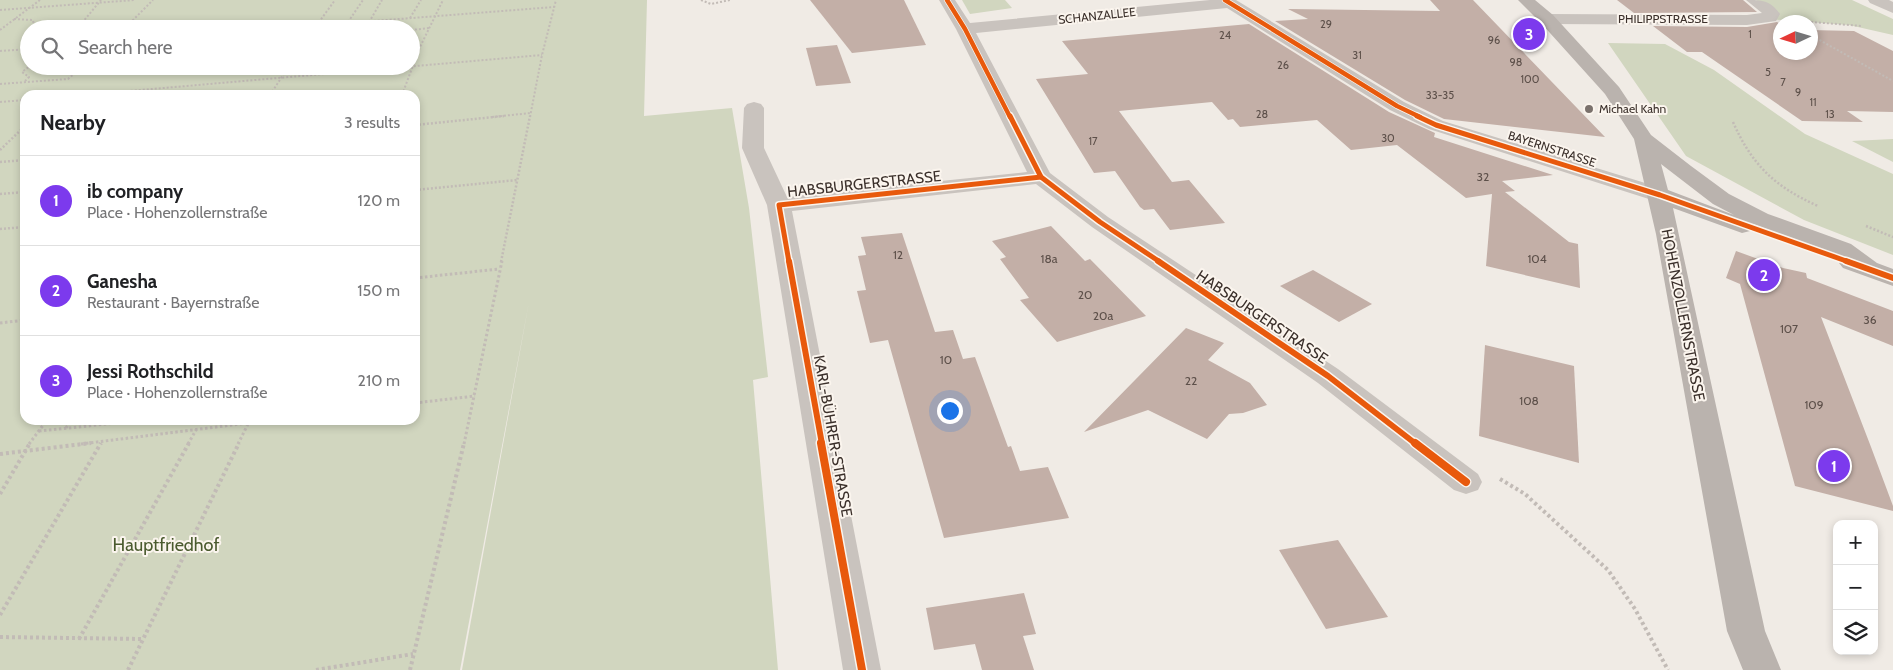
<!DOCTYPE html>
<meta charset="utf-8">
<style>
:root{--surface:#fff;--page:#f6f6f6;--text:#202124;--muted:#757577;--line:#e0e0e0;--accent:#7c3aed}
body{margin:0;font-family:Cabin,sans-serif;background:var(--page);color:var(--text)}
.controls{position:absolute;right:15px;bottom:15px;display:grid;overflow:hidden;border-radius:10px;box-shadow:0 2px 8px #0003}
.controls button{width:45px;height:45px;display:grid;place-items:center;padding:0;border:0;border-bottom:1px solid var(--line);background:var(--surface);color:var(--text);font:25px sans-serif}
.compass{position:absolute;left:1773px;top:15px;width:45px;height:45px;border-radius:50%;background:var(--surface);box-shadow:0 2px 8px #0003;rotate:266deg}
.you{position:absolute;left:949px;top:410px;width:18px;height:18px;margin:-12px;border:4px solid #fff;border-radius:50%;background:#1a73e8;box-shadow:0 0 0 8px #1a73e833}
.badge{display:grid;place-items:center;width:32px;height:32px;border-radius:50%;background:var(--accent);color:#fff;font-size:16px;font-weight:700}
.pin{position:absolute;translate:-50% -50%;border:2px solid #fff;box-shadow:0 1px 5px #0006}
.list{margin:0;padding:0;list-style:none}
h2{display:flex;justify-content:space-between;align-items:center;height:65px;margin:0;padding:0 20px;font-size:21px}
h2 small{font-size:16px;font-weight:400;color:var(--muted)}
.list li{display:grid;grid-template-columns:32px 1fr auto;gap:15px;align-items:center;box-sizing:border-box;height:90px;padding:0 20px;border-top:1px solid var(--line)}
.list b{display:block;font-size:19px;white-space:nowrap}
.list p{margin:0;font-size:16px;white-space:nowrap;color:var(--muted)}
.list em{font-size:16px;font-style:normal;color:var(--muted)}
.icon{flex:none;width:28px;height:28px;fill:none;stroke:currentColor;stroke-width:2;stroke-linecap:round;stroke-linejoin:round}
.map{position:relative;flex:none;width:1893px;height:670px;overflow:hidden}
.search{position:absolute;background:var(--surface);box-shadow:0 2px 8px #0003;left:20px;top:20px;width:400px;height:55px;display:flex;align-items:center;gap:12px;box-sizing:border-box;padding:0 18px;border-radius:28px;color:var(--muted);font-size:19px}
.panel{position:absolute;background:var(--surface);box-shadow:0 2px 8px #0003;left:20px;top:90px;width:400px;height:335px;border-radius:15px}
.map>svg:first-child{display:block}
</style>
<div class="map">
<svg width="1893" height="670" viewBox="0 0 1893 670">
<rect width="100%" height="100%" fill="#f0ebe5"/>
<!-- green -->
<g fill="#d1d6bf" fill-rule="evenodd">
<path d="M0,0H647L644,116L732,108L749,208L768,377L753,380L778,670H462L529,302L460,670H0ZM29,29H411V66H29ZM25,95H415V420H25Z"/>
<path d="M962,0H1005L1012,8L970,14Z"/>
<path d="M1756,0H1852L1893,19V35L1849,25L1768,19L1770,8Z"/>
<path d="M1608,43L1665,44L1714,70L1805,134L1893,174V255L1804,220L1686,156Z"/>
<path d="M1893,139V162L1852,141Z"/>
</g>
<!-- building -->
<g fill="#c3afa7">
<path d="M810,0H904L926,45L852,53Z"/>
<path d="M1430,0H1473L1605,137L1444,119L1405,100L1275,21L1308,19L1288,9L1440,11Z"/>
<path d="M1617,0H1743L1757,12L1634,13Z"/>
<path d="M1777,22L1780,24V52H1810V30L1854,31L1893,51V112L1847,111L1863,122L1802,121L1702,52H1687L1653,26L1747,27Z"/>
<path d="M1249,24L1389,112L1435,133L1434,137L1553,175L1502,181L1515,191L1505,192L1569,242L1578,244L1580,288L1486,266L1492,194L1466,198L1397,145L1351,150L1317,120L1240,127L1233,119L1228,120L1212,102L1119,111L1172,182L1189,180L1225,223L1170,230L1154,209L1144,210L1140,207L1115,171L1094,173L1036,79L1088,74L1062,41Z"/>
<path d="M837,45L851,83L816,86L806,48Z"/>
<path d="M1051,226L1085,261L1090,259L1146,316L1057,342L1020,300L1029,298L1000,259L1006,257L992,241Z"/>
<path d="M902,233L935,332L953,330L963,359L975,357L1008,447L1011,446L1020,471L1048,467L1069,518L944,538L888,340L870,343L857,291L866,290L858,256L866,255L861,237Z"/>
<path d="M1736,251L1783,268L1806,273L1807,278L1893,311V346L1821,317L1871,447L1893,506V511L1795,486L1740,284L1726,278Z"/>
<path d="M1313,270L1372,304L1339,322L1280,286Z"/>
<path d="M1186,328L1224,343L1208,360L1250,383L1267,405L1243,413L1229,414L1207,439L1148,410L1084,432Z"/>
<path d="M1485,345L1574,366L1579,463L1479,436Z"/>
<path d="M1338,540L1388,617L1326,629L1279,550Z"/>
<path d="M1024,593L1036,634L1023,636L1034,670H982L975,644L934,650L926,608Z"/>
</g>
<g fill="none" stroke-linecap="round" stroke-linejoin="round">
<!-- path-far3 -->
<g stroke="#c2bbb6" stroke-width="2" stroke-dasharray="2 2" stroke-linecap="butt">
<path d="M701,0L711,4L730,0"/>
<path d="M0,10L135,0"/>
<path d="M410,18L421,0"/>
<path d="M14,19L33,20L34,26L31,29"/>
<path d="M1799,21L1862,26"/>
<path d="M348,22L363,0"/>
<path d="M77,29L101,0"/>
<path d="M105,29L124,28"/>
<path d="M124,29L153,0"/>
<path d="M270,29L554,7"/>
<path d="M314,29L335,0"/>
<path d="M365,29L382,0"/>
<path d="M0,30L40,0"/>
<path d="M411,30L430,28"/>
<path d="M29,32L27,34H29"/>
<path d="M1816,38L1893,81"/>
<path d="M411,48L420,47"/>
<path d="M0,51L29,49"/>
<path d="M25,81L29,77L22,72L30,66"/>
<path d="M0,84L68,79L83,66"/>
<path d="M83,95L542,55"/>
<path d="M270,95L289,66"/>
<path d="M337,95L363,93"/>
<path d="M402,95L420,47L443,0"/>
<path d="M0,102L25,100"/>
<path d="M492,117L531,113"/>
<path d="M530,117L542,55L556,0"/>
</g>
<!-- path-far2 -->
<g stroke="#c2bbb6" stroke-width="2.5" stroke-dasharray="2 2" stroke-linecap="butt">
<path d="M1733,122C1752,165 1775,187 1818,206"/>
<path d="M415,125L504,116"/>
<path d="M0,150L25,126"/>
<path d="M0,162L25,160"/>
<path d="M415,190L517,180"/>
<path d="M0,194L25,192"/>
<path d="M1866,226L1893,237"/>
<path d="M0,229L25,227"/>
<path d="M501,262L530,116"/>
</g>
<!-- path-far1 -->
<g stroke="#c2bbb6" stroke-width="3" stroke-dasharray="2.5 2.5" stroke-linecap="butt">
<path d="M415,278L499,269"/>
<path d="M0,323L25,320"/>
<path d="M415,403L475,396"/>
<path d="M66,428L71,420"/>
<path d="M39,431L146,420"/>
<path d="M29,444L47,420"/>
<path d="M81,444L272,420"/>
<path d="M188,444L196,430"/>
<path d="M238,444L250,420"/>
<path d="M464,444L502,261"/>
</g>
<!-- path -->
<g stroke="#c2bbb6" stroke-width="4" stroke-dasharray="3 3" stroke-linecap="butt">
<path d="M0,454L91,443"/>
<path d="M1500,479L1525,494L1608,570L1635,609L1668,670"/>
<path d="M0,494L30,443"/>
<path d="M0,615L101,443"/>
<path d="M0,637L142,639"/>
<path d="M79,639L189,443"/>
<path d="M128,670L239,443"/>
<path d="M316,670L413,654"/>
<path d="M410,670L464,443"/>
</g>
<!-- street -->
<g fill="#c9c3be" fill-rule="evenodd">
<path d="M939,0H955L970,23L1210,0H1236L1404,102L1443,121L1668,190L1671,195L1668,200L1660,202L1652,200L1429,129L1390,110L1227,8L976,33L1050,173L1108,217L1338,369L1478,474L1482,482L1478,490L1466,494L1454,490L1318,383L1092,227L1036,184L792,211L881,670H843L767,205L742,148L744,108L747,104L754,102L761,104L764,108V148L787,197L1027,172L956,29Z"/>
<path d="M1746,0C1762,0 1770,0 1780,14L1776,21L1747,25L1547,24L1541,23L1539,19L1541,15L1547,14L1747,15L1762,13Z"/>
<path d="M1868,0H1889L1893,2V13L1870,3Z"/>
</g>
<!-- secondary -->
<path fill="#bab3ae" fill-rule="evenodd" d="M1518,0H1535L1553,15L1619,87L1651,135L1691,166L1729,194L1768,214L1851,244L1877,263L1893,269V286L1843,268L1839,263L1841,260L1833,254L1753,224L1754,226L1750,231L1742,233L1673,208L1765,631L1781,670H1743L1727,631L1656,234L1634,139L1605,94L1541,23ZM1661,164L1713,204L1734,215L1668,190Z"/>
<!-- cycleway-far3 casing -->
<g stroke="#fbf5ee" stroke-width="6">
<g id="cycleway-far3">
<path d="M947,0L965,29L1010,117"/>
<path d="M1225,0L1397,106L1420,117"/>
</g>
</g>
<!-- cycleway-far2 casing -->
<g stroke="#fbf5ee" stroke-width="8">
<g id="cycleway-far2">
<path d="M1010,116L1041,177L1100,222L1160,262"/>
<path d="M1417,116L1436,125L1660,195L1849,262"/>
<path d="M789,262L779,205L1041,177"/>
</g>
</g>
<!-- cycleway-far1 casing -->
<g stroke="#fbf5ee" stroke-width="9">
<g id="cycleway-far1">
<path d="M789,261L822,444"/>
<path d="M1158,261L1328,376L1416,444"/>
<path d="M1846,261L1893,278"/>
</g>
</g>
<!-- cycleway casing -->
<g stroke="#fbf5ee" stroke-width="11">
<g id="cycleway">
<path d="M821,443L862,670"/>
<path d="M1415,443L1466,482"/>
</g>
</g>
<!-- cycleway-far3 -->
<use href="#cycleway-far3" stroke="#e8590c" stroke-width="4.5"/>
<!-- cycleway-far2 -->
<use href="#cycleway-far2" stroke="#e8590c" stroke-width="5"/>
<!-- cycleway-far1 -->
<use href="#cycleway-far1" stroke="#e8590c" stroke-width="6"/>
<!-- cycleway -->
<use href="#cycleway" stroke="#e8590c" stroke-width="8"/>
</g>
<!-- markers -->
<circle fill="#7a716c" stroke="#fbf5ee" stroke-width="2" cx="1589" cy="109" r="5"/>
<g text-anchor="middle" stroke-width="4" stroke-linejoin="round" paint-order="stroke">
<!-- far-number labels -->
<g font-size="11" fill="#5d504a">
<text x="1326" y="28">29</text>
<text x="1750" y="38">1</text>
<text x="1225" y="39">24</text>
<text x="1494" y="44">96</text>
<text x="1357" y="59">31</text>
<text x="1516" y="66">98</text>
<text x="1283" y="69">26</text>
<text x="1768" y="76">5</text>
<text x="1530" y="83">100</text>
<text x="1783" y="86">7</text>
<text x="1798" y="96">9</text>
<text x="1440" y="99">33-35</text>
<text x="1813" y="106">11</text>
<text x="1262" y="118">28</text>
<text x="1830" y="118">13</text>
<text x="1388" y="142">30</text>
<text x="1093" y="145">17</text>
</g>
<!-- far-street labels -->
<g font-size="12" fill="#3b302b" stroke="#fbf5ee">
<text transform="translate(1097 16) rotate(-6)" y="4">SCHANZALLEE</text>
<text x="1663" y="23">PHILIPPSTRASSE</text>
<text transform="translate(1552 149) rotate(18)" y="4">BAYERNSTRASSE</text>
</g>
<!-- far-poi labels -->
<g font-size="12" fill="#3b302b" stroke="#fbf5ee" text-anchor="start">
<text x="1599" y="113">Michael Kahn</text>
</g>
<!-- number labels -->
<g font-size="12" fill="#5d504a">
<text x="1483" y="181">32</text>
<text x="898" y="259">12</text>
<text x="1049" y="263">18a</text>
<text x="1537" y="263">104</text>
<text x="1085" y="299">20</text>
<text x="1103" y="320">20a</text>
<text x="1870" y="324">36</text>
<text x="1789" y="333">107</text>
<text x="946" y="364">10</text>
<text x="1191" y="385">22</text>
<text x="1529" y="405">108</text>
<text x="1814" y="409">109</text>
</g>
<!-- street labels -->
<g font-size="15" fill="#3b302b" stroke="#fbf5ee">
<text transform="translate(864 184) rotate(-6)" y="5">HABSBURGERSTRASSE</text>
<text transform="translate(1683 315) rotate(79)" y="5">HOHENZOLLERNSTRASSE</text>
<text transform="translate(1262 317) rotate(34)" y="5">HABSBURGERSTRASSE</text>
<text transform="translate(833 436) rotate(80)" y="5">KARL-BÜHRER-STRASSE</text>
</g>
<!-- near-park labels -->
<g font-size="18" fill="#4a5a2e" stroke="#fbf5ee">
<text x="166" y="551">Hauptfriedhof</text>
</g>
</g>
</svg>
<div class="controls">
<button>+</button>
<button>−</button>
<button><svg class="icon" aria-label="layers" viewBox="0 0 24 24"><path d="M12 4l9 5-9 5-9-5zM3 14l9 5 9-5"/></svg></button>
</div>
<svg class="compass" viewBox="-18 -18 36 36"><path d="M0-13l5 13h-10z" fill="#e53935"/><path d="M0 13l5-13h-10z" fill="#757577"/></svg>
<div class="you"></div>
<div class="pin badge" style="left:1834px;top:466px">1</div>
<div class="pin badge" style="left:1764px;top:275px">2</div>
<div class="pin badge" style="left:1529px;top:34px">3</div>
<div class="search"><svg class="icon" aria-label="search" viewBox="0 0 24 24"><circle cx="10" cy="10" r="6"/><path d="M15 15l6 6"/></svg>Search here</div>
<section class="panel">
<h2>Nearby<small>3 results</small></h2>
<ul class="list">
<li><span class="badge">1</span><div><b>ib company</b><p>Place · Hohenzollernstraße</p></div><em>120 m</em></li>
<li><span class="badge">2</span><div><b>Ganesha</b><p>Restaurant · Bayernstraße</p></div><em>150 m</em></li>
<li><span class="badge">3</span><div><b>Jessi Rothschild</b><p>Place · Hohenzollernstraße</p></div><em>210 m</em></li>
</ul>
</section>
</div>
